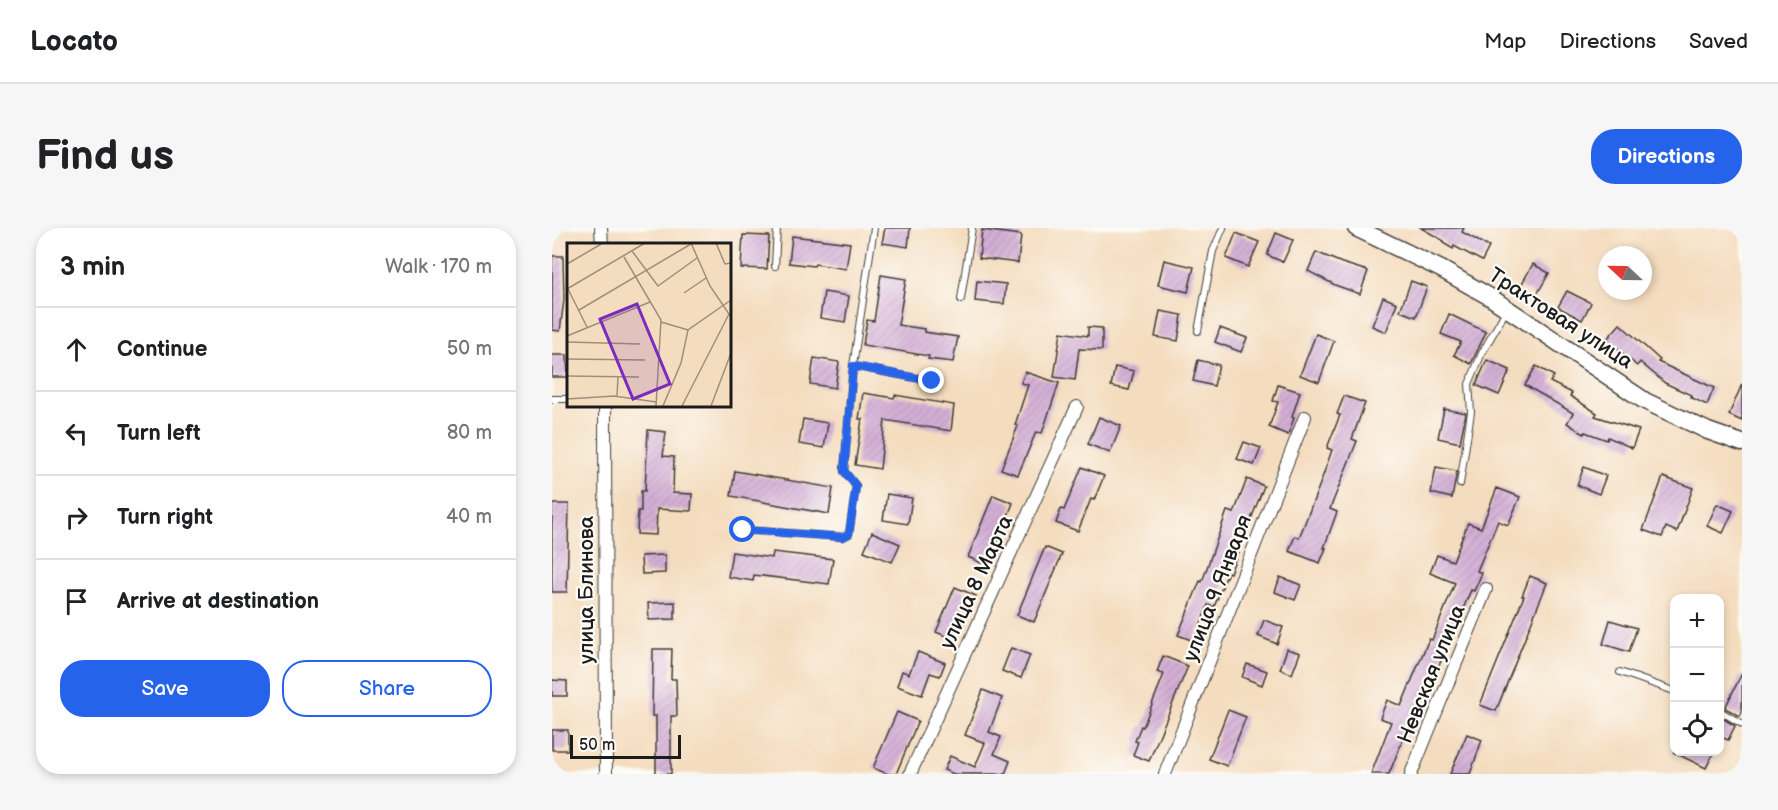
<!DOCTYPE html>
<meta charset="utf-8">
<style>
:root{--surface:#fff;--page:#f6f6f6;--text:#202124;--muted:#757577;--line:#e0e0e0;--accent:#2563eb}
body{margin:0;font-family:"Balsamiq Sans",sans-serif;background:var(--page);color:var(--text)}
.controls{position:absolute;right:18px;bottom:18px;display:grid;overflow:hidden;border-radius:12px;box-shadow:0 3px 9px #0003}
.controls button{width:54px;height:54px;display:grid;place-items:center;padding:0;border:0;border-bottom:2px solid var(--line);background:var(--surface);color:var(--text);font:30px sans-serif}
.compass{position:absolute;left:1046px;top:18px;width:54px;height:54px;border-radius:50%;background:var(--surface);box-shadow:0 3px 9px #0003;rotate:292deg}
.scale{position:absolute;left:18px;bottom:15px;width:111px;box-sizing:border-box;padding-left:6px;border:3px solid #1c1c1c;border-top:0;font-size:16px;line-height:21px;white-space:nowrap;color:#1c1c1c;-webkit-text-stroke:4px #fdfcf7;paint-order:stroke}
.stop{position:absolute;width:18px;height:18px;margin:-14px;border:4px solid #2563eb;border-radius:50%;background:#fff}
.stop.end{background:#2563eb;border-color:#fff;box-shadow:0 2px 6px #0008}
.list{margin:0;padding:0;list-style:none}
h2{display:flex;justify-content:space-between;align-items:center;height:78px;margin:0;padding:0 24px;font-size:26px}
h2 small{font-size:20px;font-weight:400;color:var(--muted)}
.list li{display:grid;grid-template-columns:39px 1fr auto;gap:18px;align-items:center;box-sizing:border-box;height:84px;padding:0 24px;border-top:2px solid var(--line)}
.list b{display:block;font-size:22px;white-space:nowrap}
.list em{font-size:20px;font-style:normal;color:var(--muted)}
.actions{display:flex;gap:12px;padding:18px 24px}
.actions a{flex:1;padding:14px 0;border:2px solid var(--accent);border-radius:24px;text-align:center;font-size:21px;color:var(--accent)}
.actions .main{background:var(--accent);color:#fff}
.icon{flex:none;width:33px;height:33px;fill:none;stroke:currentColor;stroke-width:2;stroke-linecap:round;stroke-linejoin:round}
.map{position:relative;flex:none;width:1190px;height:546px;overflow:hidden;border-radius:24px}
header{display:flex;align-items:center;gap:36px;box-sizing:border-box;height:84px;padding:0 30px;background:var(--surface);border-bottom:2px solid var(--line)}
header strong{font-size:28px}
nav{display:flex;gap:33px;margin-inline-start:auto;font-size:21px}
.intro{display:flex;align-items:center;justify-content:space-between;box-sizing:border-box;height:144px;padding:0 36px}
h1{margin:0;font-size:42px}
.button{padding:15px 27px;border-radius:24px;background:var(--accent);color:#fff;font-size:21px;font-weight:700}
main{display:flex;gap:36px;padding:0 36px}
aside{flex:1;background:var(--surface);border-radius:24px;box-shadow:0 3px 9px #0003}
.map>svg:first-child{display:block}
</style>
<header>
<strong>Locato</strong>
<nav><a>Map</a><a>Directions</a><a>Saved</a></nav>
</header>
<div class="intro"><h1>Find us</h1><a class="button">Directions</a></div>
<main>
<aside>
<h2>3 min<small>Walk · 170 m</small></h2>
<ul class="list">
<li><svg class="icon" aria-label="ahead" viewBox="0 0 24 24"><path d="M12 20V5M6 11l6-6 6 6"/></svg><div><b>Continue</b></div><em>50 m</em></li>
<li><svg class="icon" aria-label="left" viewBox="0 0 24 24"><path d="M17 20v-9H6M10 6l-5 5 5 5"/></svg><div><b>Turn left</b></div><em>80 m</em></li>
<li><svg class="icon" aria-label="right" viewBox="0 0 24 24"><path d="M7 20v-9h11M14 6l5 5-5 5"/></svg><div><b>Turn right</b></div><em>40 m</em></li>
<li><svg class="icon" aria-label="arrive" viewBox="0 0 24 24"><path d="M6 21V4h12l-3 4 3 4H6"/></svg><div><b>Arrive at destination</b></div></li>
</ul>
<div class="actions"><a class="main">Save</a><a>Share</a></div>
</aside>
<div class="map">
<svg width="1190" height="546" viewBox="0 0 1190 546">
<defs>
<pattern id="building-hatch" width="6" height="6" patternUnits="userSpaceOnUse" patternTransform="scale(1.5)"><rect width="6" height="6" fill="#d4afd6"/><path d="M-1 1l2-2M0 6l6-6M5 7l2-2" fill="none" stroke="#b596b7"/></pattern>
</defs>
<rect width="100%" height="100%" fill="#fdfcf7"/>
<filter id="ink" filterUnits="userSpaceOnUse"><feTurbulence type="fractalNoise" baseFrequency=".0167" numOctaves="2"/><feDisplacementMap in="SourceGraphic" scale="12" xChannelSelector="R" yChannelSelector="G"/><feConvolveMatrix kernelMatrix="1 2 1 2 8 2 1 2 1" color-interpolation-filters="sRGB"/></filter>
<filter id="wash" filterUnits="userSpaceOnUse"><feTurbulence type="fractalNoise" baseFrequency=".008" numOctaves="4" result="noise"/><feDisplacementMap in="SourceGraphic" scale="24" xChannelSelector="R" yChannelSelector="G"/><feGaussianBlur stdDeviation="1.35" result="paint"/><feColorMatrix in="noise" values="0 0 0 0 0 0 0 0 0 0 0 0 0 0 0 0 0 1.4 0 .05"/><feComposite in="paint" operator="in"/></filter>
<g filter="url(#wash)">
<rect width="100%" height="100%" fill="#f4dcbe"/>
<g id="blocks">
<!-- building -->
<g fill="url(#building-hatch)">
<path d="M333,0H358L356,19L330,15Z"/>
<path d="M869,0H912L910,4L937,19L930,33L902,18L901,21L891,15L892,13Z"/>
<path d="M430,2L469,7L466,35L427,30Z"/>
<path d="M684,5L707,14L696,39L674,30Z"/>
<path d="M724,5L741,12L731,34L715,27Z"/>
<path d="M191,7L217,8L215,41L189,40Z"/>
<path d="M240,8L298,15L294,41L263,36L262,38L237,35Z"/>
<path d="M764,24L790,35L816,43L808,66L783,57L756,43Z"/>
<path d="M0,28H11L12,72L8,103L0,102Z"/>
<path d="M612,32L642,39L636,64L606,57Z"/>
<path d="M981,36L997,45L984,68L968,59Z"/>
<path d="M329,47L354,51L346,97L372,101V104L406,109L401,134L376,131L377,128L311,117L315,92L322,93Z"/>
<path d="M425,53L454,56L452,76L423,73Z"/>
<path d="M859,53L875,59L864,89L848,83Z"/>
<path d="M1015,63L1039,75L1030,92L1006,79Z"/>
<path d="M272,64L297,68L293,94L268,90Z"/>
<path d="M831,69L845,75L834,104L820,98Z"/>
<path d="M608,83L630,87L626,113L603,109Z"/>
<path d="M897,86L934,104L919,136L902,127L909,114L889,106Z"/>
<path d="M1068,96L1108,132L1106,134L1162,160L1155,177L1138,169L1139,167L1113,155L1088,134L1085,138L1055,111Z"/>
<path d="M536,99L550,100V122L527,121L523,152L502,149L509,104L536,108Z"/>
<path d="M668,100L695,110L689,124L663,114Z"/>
<path d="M764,106L782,113L767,154L748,147Z"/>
<path d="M0,127H15L16,149H0Z"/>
<path d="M262,130L287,134L283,160L258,156Z"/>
<path d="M646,132L667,137L662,158L641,153Z"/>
<path d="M935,132L958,142L947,167L924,157Z"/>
<path d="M984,138L1002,148L998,154L1020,165L1018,168L1045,185L1043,188L1087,202L1080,220L1056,209L1055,212L1033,204L1032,206L1015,195L1021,185L973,157Z"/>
<path d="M563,139L582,143L577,162L559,158Z"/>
<path d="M473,144L507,155L490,205L484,204L466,247L449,241L466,198L463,197L476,157L469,155Z"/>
<path d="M1190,156V193L1177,187Z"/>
<path d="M726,157L748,164L740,189L742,190L736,207L717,199L726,174L721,173Z"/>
<path d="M311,165L342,170L343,167L402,177L399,203L333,192L328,241L303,237L310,191H307Z"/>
<path d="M792,168L813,175L800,211L805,213L778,281L785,284L772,320H774L768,335L737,323L743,308L747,310L768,256L780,222L775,220L788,187L785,186Z"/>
<path d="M892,181L914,185L908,215L886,210Z"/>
<path d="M547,189L569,198L558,225L536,216Z"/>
<path d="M251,191L276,195L272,220L247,216Z"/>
<path d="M96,202L114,204L111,228L122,229L121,265L140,266L139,283L105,281L104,307L85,306L86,283H89V263H93Z"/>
<path d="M692,214L709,220L702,237L685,231Z"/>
<path d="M530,239L552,248L542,272L539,271L526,303L504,295L509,281L512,282Z"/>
<path d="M884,239L905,243L900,270L879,265Z"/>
<path d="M1032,239L1054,248L1047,266L1025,257Z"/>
<path d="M183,243L281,260L277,286L179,268Z"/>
<path d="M1111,249L1141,260L1125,304L1114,299L1110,309L1091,302Z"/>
<path d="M695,251L712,258L678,345L676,344L662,379L656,377L642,413L626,407L648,353L650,354L675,283L682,285Z"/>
<path d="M945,260L968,269L956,297L946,293L925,343L930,345L922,363L919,362L872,473L869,472L857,502L855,501L837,546H819L839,494L828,490L835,472L849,478L877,411L880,412L903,355L878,345L885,327L901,333L916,295L929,300Z"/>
<path d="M335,266L360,270L356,296L331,292Z"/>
<path d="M441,267L461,275L436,338L416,329Z"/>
<path d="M0,276H17L15,364H0Z"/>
<path d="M1165,276L1181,283L1171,305L1155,298Z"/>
<path d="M320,304L348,316L340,334L312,323Z"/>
<path d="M493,319L510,326L482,394L465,387Z"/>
<path d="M180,324L220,330L221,324L281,331L277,356L202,347L201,353L176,349Z"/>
<path d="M113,327V345L90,346L89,328Z"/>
<path d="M978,348L995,355L944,483L928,477L972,368H970Z"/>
<path d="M728,349L749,357L743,372L723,364Z"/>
<path d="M403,359L424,368L404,412L384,404Z"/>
<path d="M123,374V391L97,392L96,375Z"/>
<path d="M712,392L731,399L725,416L706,408Z"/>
<path d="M1058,392L1085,400L1077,424L1051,416Z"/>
<path d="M459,420L478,427L469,450L450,443Z"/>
<path d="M101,421H120L119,451H124L125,488H119V546H104V488H100Z"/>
<path d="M735,421L748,425L740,446L728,441Z"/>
<path d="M366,424L393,435L388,448L378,445L370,467L345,458L350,443L357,446Z"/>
<path d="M611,428L636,438L597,533L581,527L586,514L583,513L589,498L591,499L612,446L605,444Z"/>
<path d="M695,436L715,443L710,457L690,449Z"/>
<path d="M1190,445V484L1188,488L1173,480Z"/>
<path d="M0,452L15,453V468H0Z"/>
<path d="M431,462L450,470L437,504L449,509L442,526L458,533L453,546H402L392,542L398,528L423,539L433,515L413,507Z"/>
<path d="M676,482L694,489L675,538L657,531Z"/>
<path d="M345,484L366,493L344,546H336L321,540Z"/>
<path d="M1169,489L1183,498L1176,512L1167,508Z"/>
<rect x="0" y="502" width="16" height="20"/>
<path d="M915,506L930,512L922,535L918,546H898Z"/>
<path d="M1121,524H1162L1154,540Z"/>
</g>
</g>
</g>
<g filter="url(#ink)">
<use href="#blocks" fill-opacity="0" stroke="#3c3934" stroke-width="1.5"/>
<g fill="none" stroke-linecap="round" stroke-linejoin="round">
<!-- lane casing -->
<g stroke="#3c3934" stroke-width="8">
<g id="lane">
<path d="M223,38L225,0"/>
<path d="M409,71L420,0"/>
<path d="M646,103L661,23L671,0"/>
<path d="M301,138L380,153"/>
<path d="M0,171H16"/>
<path d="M908,256L919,184L917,156L930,125L955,81"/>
<path d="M191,302L291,309L297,306L304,258L292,243L301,138L322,0"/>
<path d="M1068,444L1122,463"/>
<path d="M1168,483L1190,496"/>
</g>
</g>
<!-- street casing -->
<g stroke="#3c3934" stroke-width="14">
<g id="street">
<path d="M49,0L50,16"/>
<path d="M53,177L54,546"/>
<path d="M358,546L525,179"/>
<path d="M613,546L753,189"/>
<path d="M859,546L934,361"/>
</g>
</g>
<!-- secondary casing -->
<g stroke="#3c3934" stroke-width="19">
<path id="secondary" d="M804,0L889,41L938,69L1093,173L1156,203L1190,215"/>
</g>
<!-- lane -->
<use href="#lane" stroke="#fff" stroke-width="6"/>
<!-- street -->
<use href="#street" stroke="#fff" stroke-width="12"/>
<!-- secondary -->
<use href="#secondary" stroke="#fff" stroke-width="16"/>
</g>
</g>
<g fill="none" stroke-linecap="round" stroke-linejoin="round" filter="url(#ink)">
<!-- route -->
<path stroke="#2563eb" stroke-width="8" d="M191,302L291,309L297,306L304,258L292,243L301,138L380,153"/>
</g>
<g text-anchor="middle" stroke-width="4.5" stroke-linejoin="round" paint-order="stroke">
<!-- street labels -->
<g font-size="21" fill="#1c1c1c" stroke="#fdfcf7">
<text transform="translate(1009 90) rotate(33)" y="7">Трактовая улица</text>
<text transform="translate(424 354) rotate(-65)" y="7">улица 8 Марта</text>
<text transform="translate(665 360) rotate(-69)" y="7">улица 9 Января</text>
<text transform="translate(34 362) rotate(-90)" y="7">улица Блинова</text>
<text transform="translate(879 446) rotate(-68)" y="7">Невская улица</text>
</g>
</g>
<!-- overview -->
<g transform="translate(15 15)">
<rect width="164" height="164" fill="#f4dcbe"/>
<path fill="none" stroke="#9e8f7d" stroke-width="1.5" d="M124,0L143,43L164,74M149,0L158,21L164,20M65,8L91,43L130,15M57,14L94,77L89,163M0,21L36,0M0,46L78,0M1,46L20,84M117,50L139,35M12,67L124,1M94,79L121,87M0,93L83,59M0,99L73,101M0,116L78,117M0,133L72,134M50,153L51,134M0,156L47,153L89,159M96,163L114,120L121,87L164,57M115,163L162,71M144,163L164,110"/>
<path fill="#7b2cbf" fill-opacity="0.15" stroke="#7b2cbf" stroke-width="3" d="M70,61L103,141L66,156L33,76Z"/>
<rect width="164" height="164" fill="none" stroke="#1c1c1c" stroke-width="3"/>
</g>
</svg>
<div class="controls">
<button>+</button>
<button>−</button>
<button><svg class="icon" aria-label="locate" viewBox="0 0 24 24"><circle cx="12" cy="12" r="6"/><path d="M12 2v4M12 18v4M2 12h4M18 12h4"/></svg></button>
</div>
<svg class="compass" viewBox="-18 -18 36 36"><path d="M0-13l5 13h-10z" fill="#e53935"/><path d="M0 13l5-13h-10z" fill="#757577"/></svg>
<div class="scale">50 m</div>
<div class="stop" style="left:191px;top:302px"></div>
<div class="stop end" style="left:380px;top:153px"></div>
</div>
</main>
